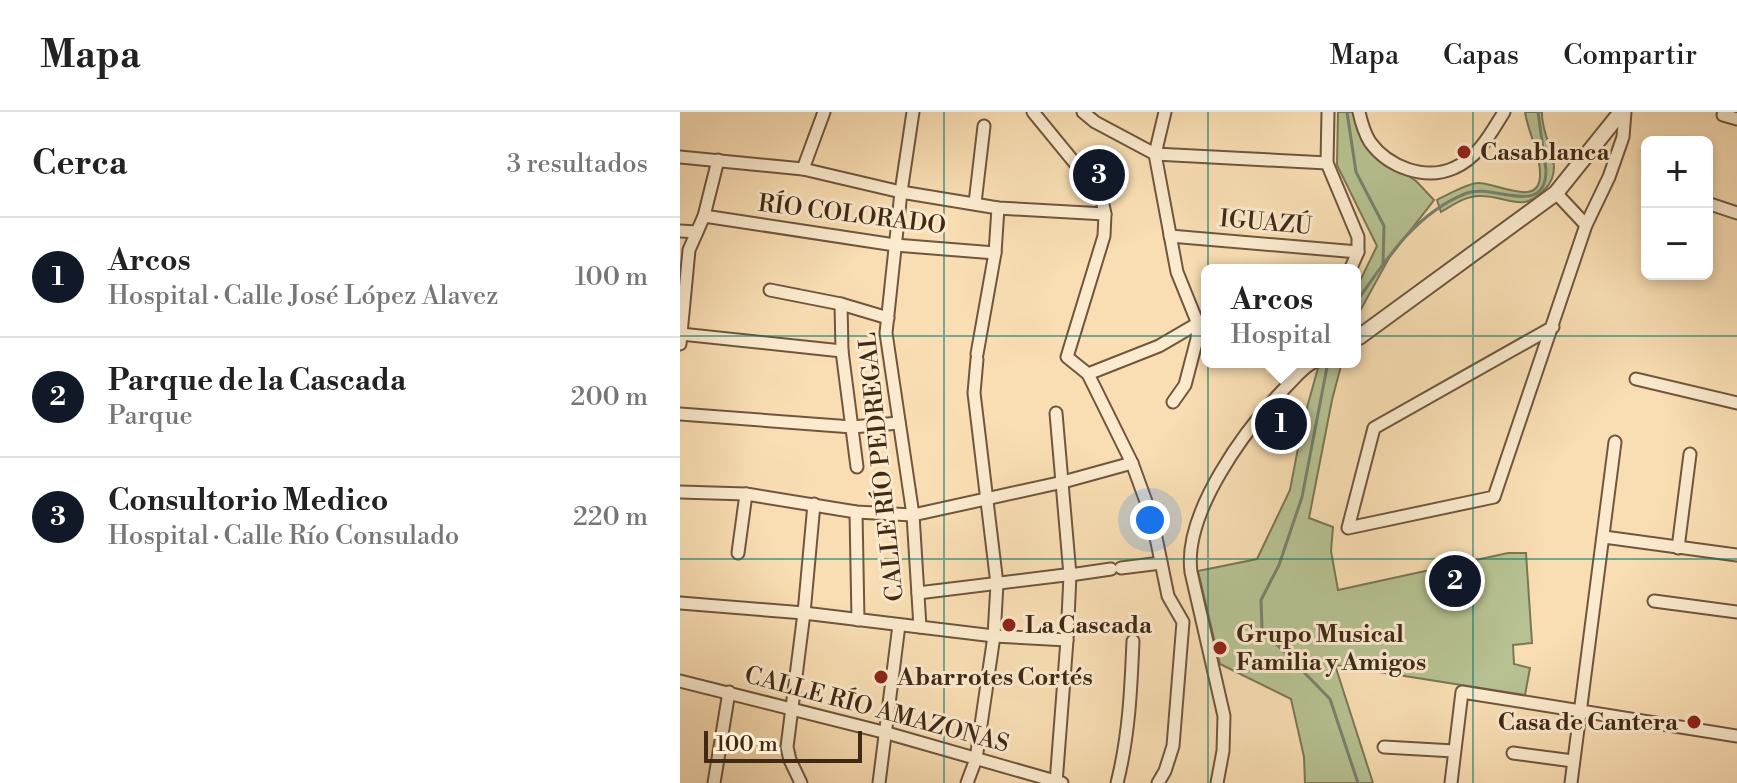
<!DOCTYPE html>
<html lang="es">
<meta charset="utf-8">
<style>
:root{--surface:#fff;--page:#f6f6f6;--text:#222;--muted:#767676;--line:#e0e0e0;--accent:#111827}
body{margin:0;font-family:"Libre Bodoni",serif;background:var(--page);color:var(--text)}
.controls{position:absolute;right:24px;top:24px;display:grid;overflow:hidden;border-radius:12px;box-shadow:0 4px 12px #0003}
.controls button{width:72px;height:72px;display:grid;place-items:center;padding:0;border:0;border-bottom:2px solid var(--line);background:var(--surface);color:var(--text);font:40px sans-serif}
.scale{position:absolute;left:24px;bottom:20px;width:158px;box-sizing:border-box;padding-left:8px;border:4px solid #412916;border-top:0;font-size:22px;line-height:28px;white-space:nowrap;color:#412916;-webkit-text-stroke:6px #fbeace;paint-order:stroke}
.you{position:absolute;left:470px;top:408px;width:28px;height:28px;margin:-20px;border:6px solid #fff;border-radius:50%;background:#1a73e8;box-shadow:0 0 0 12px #1a73e833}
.badge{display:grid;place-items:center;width:52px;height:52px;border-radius:50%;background:var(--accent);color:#fff;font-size:26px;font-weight:700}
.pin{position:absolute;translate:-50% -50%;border:4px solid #fff;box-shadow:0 2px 8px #0006}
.popup{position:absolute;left:521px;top:152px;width:160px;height:104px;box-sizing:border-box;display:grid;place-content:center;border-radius:12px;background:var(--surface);filter:drop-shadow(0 2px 6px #0005);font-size:26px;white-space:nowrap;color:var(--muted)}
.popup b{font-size:30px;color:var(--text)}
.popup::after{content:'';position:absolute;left:50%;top:100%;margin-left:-16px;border:16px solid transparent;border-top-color:var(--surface)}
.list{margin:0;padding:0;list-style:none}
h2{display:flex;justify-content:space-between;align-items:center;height:104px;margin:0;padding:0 32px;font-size:34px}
h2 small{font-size:26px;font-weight:400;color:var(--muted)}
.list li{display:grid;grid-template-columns:52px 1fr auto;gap:24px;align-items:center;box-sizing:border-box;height:120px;padding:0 32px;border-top:2px solid var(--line)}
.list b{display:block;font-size:30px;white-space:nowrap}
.list p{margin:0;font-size:26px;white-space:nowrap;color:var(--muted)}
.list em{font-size:26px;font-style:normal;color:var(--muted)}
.map{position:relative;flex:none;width:1057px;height:671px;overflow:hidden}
header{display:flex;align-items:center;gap:48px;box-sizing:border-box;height:112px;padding:0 40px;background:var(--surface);border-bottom:2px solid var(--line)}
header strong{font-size:38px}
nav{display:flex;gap:44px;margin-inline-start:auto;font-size:28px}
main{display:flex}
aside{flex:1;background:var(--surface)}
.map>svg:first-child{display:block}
</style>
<header>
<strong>Mapa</strong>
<nav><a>Mapa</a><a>Capas</a><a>Compartir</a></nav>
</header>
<main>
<aside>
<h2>Cerca<small>3 resultados</small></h2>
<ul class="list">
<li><span class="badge">1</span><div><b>Arcos</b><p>Hospital · Calle José López Alavez</p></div><em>100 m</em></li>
<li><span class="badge">2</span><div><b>Parque de la Cascada</b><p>Parque</p></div><em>200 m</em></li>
<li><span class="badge">3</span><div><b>Consultorio Medico</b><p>Hospital · Calle Río Consulado</p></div><em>220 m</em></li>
</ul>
</aside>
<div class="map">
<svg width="1057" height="671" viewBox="0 0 1057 671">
<rect width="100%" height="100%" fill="#f9deb3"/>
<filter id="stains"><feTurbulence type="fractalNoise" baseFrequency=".0025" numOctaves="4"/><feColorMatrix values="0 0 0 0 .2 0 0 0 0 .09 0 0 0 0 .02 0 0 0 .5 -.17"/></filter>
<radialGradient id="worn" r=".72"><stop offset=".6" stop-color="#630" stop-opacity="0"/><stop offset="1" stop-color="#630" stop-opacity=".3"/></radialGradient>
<!-- green -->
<g fill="#b7c292" stroke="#7c7654" stroke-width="2">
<path d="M658,0H674C679,44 705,46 736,69C742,75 748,82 754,88L709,146L675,208V179L697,134L657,53Z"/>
<path d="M845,0H862C861,19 873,36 874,55C874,64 871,71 865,77C843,102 828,84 801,84C787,83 773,93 761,100L757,88C767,83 788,71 798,71C815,70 862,98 860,61C860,41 848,20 845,0Z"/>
<path d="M656,250H662L652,288L629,406L653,415L651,439L658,478L828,441H846L852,531L833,533L834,552L850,556L845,583L655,553L693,671H625L624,645L611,587L540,552L518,459L577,447L610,378L623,310L638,256Z"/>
</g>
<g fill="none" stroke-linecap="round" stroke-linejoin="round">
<!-- stream -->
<g stroke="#79816e" stroke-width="3">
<path d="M667,0L676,60L704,114L703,152"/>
<path d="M675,192C705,149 735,101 787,81C812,71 866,107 866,58L858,0"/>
<path d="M648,250L622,385L599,453L581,488L582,517L650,587L678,671"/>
</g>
<!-- minor casing -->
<g stroke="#6f563d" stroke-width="15">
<g id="minor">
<path d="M233,0L221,80L206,221L233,403L240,515"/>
<path d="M353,0L421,83L425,102L424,124L387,245L408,262L452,351L472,406L488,484L503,510L493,634L485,659L478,671"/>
<path d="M403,0L415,10L475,42L647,51"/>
<path d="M485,0L475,42L497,160L518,212L517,227L505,273L493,290"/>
<path d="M648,0L647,51L678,125V140L670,158"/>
<path d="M679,0C681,9 685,22 690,30C708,55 745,69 774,56C798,46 811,21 824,0"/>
<path d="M1043,3L1057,7"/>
<path d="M0,45L123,57L221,80L318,96L425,102"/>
<path d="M123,57L144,0"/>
<path d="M876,81L906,113"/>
<path d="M295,91L304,14"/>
<path d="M1027,91L1057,101"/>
<path d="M24,104L215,133L315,141"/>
<path d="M0,119L17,120"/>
<path d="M490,124L678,140"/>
<path d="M90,178L161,192L208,206"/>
<path d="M161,192L162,239L177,355"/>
<path d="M873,215L694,316L668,416L814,385L906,113L929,65L943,25L945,0"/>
<path d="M1,222L162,239"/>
<path d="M0,232L9,138L24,104L38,48"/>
<path d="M297,242L315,141L318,96"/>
<path d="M408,262L479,234L527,206"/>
<path d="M956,267L1057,291"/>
<path d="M0,302L172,315L219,311"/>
<path d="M0,380L66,382L176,400L233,403L383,370L452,351"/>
<path d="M176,400L178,508"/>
<path d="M924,425L1057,443"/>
<path d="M998,436L1010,342"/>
<path d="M58,441L66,382"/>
<path d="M441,456L481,451"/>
<path d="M390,463L431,457"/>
<path d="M238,481L385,463"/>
<path d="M974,489L1057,500"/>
<path d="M0,491L124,501L314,524L387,528"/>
<path d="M0,569L207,621L382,671"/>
<path d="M704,635L774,639"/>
<path d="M833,641L893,649"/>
<path d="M34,671L49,580"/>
<path d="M121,671L110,648L107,635L124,501L134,392"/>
<path d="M199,671L219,513"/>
<path d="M287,671L296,647L314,524L317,472L294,281L297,247"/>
<path d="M376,671L387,528L390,463L376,301"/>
<path d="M437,671C449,624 451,577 453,529"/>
<path d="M537,671L543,639L544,604L511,460C503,400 567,315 606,275C615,266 623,255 634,250"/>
<path d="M771,671L782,580L1057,624"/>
<path d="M891,671L935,330"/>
</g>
</g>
<!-- tertiary casing -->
<g stroke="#6f563d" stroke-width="18">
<path id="tertiary" d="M679,225L876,81L941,0"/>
</g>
<!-- minor -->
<use href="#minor" stroke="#fbeace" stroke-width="11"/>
<!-- tertiary -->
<use href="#tertiary" stroke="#fbeace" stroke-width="14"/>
</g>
<!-- grid -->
<path fill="none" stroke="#0f766e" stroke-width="2" stroke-opacity="0.55" d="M264,0V671M528,0V671M793,0V671M0,224H1057M0,447H1057"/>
<!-- markers -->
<g fill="#8f2418" stroke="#fbeace" stroke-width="3">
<circle cx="784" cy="40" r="8"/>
<circle cx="329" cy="513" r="8"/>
<circle cx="540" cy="536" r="8"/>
<circle cx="201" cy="565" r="8"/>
<circle cx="1014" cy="610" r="8"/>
</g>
<g text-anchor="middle" stroke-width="6" stroke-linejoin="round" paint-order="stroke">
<!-- poi labels -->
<g font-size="24" font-weight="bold" fill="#412916" stroke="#fbeace" text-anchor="start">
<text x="800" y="48">Casablanca</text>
<text x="345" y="521">La Cascada</text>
<text x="556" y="530">Grupo Musical<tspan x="556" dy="28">Familia y Amigos</tspan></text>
<text x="217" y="573">Abarrotes Cortés</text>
<text x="998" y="618" text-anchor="end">Casa de Cantera</text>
</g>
<!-- street labels -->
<g font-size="24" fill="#412916" stroke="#fbeace">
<text transform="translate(172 102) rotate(7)" y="8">RÍO COLORADO</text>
<text transform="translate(586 110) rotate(5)" y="8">IGUAZÚ</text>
<text transform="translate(201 355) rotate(-96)" y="8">CALLE RÍO PEDREGAL</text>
<text transform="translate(197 597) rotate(15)" y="8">CALLE RÍO AMAZONAS</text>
</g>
</g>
<rect width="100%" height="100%" filter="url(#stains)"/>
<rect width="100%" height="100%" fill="url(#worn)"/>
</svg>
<div class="controls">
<button>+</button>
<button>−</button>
</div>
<div class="scale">100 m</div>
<div class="you"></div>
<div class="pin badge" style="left:601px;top:312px">1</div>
<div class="popup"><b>Arcos</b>Hospital</div>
<div class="pin badge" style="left:775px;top:469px">2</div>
<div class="pin badge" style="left:419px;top:63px">3</div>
</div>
</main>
